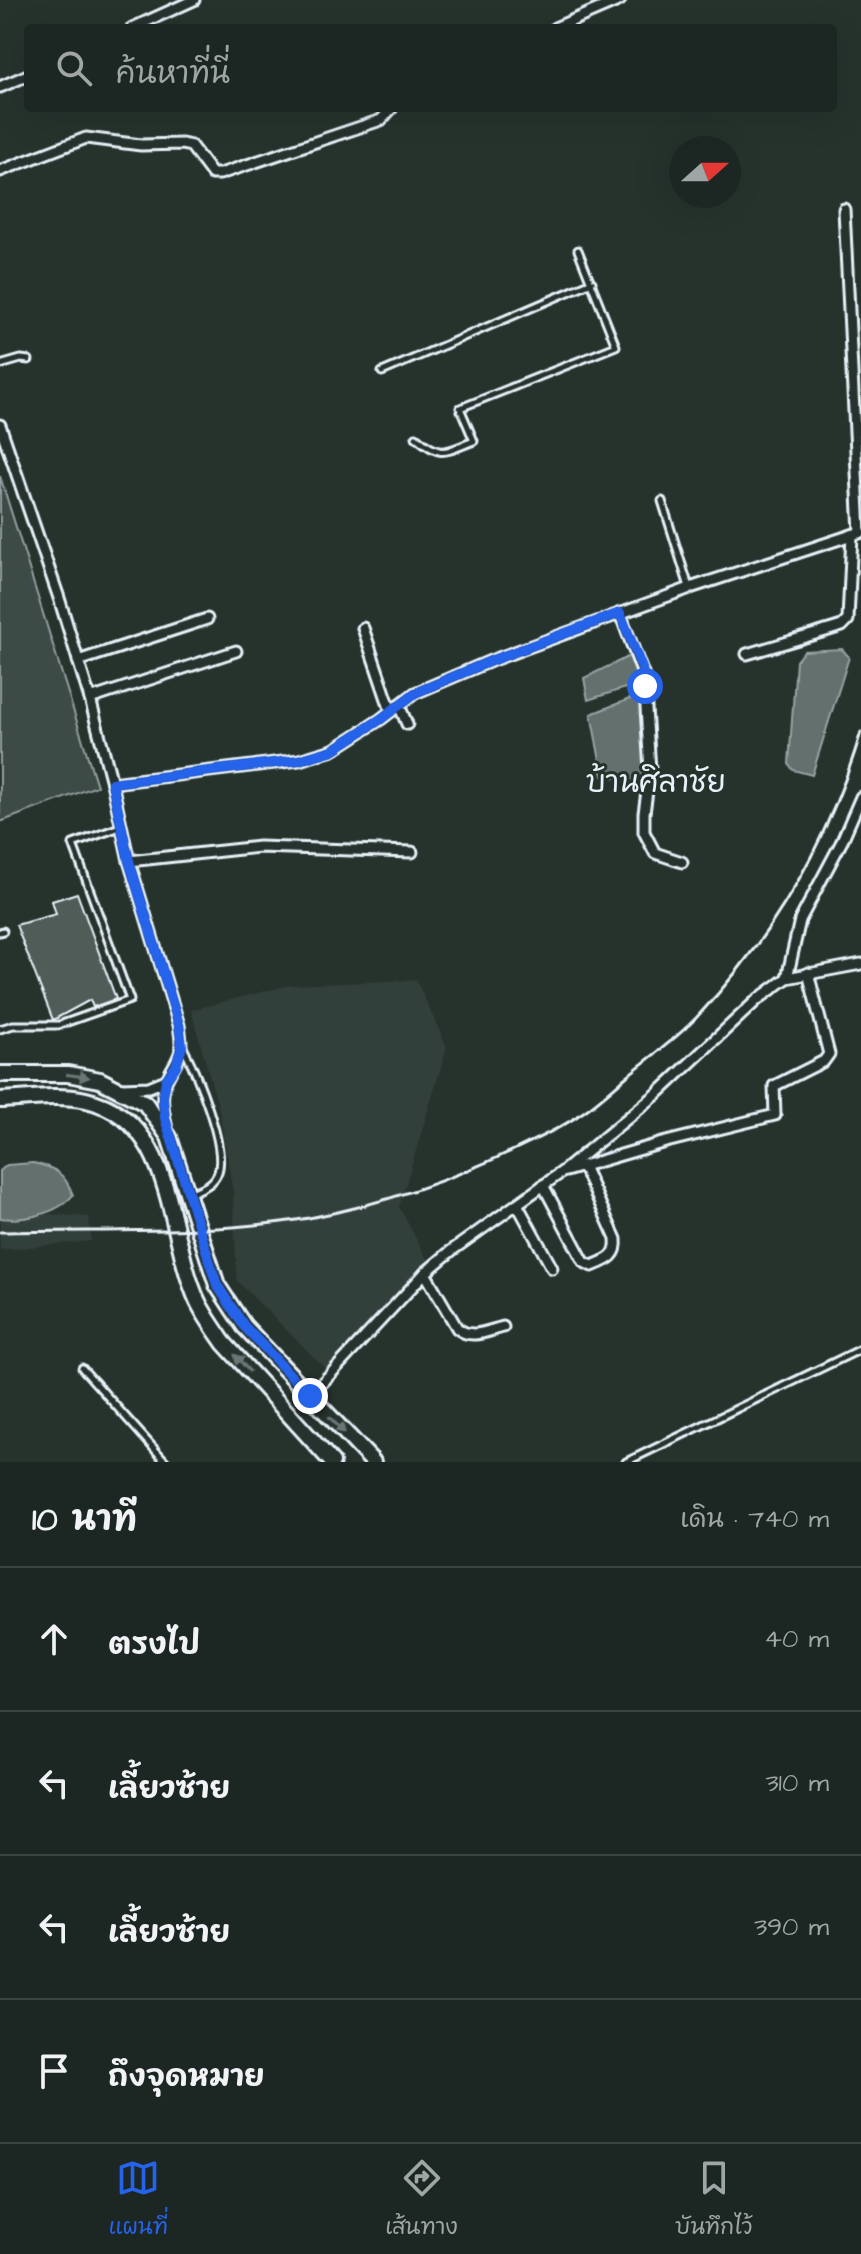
<!DOCTYPE html>
<html lang="th">
<meta charset="utf-8">
<style>
:root{--surface:#1c2622;--page:#29322f;--text:#f1f3f6;--muted:#a0a5a5;--line:#3a4340;--accent:#2563eb}
body{margin:0;font-family:"Architects Daughter","Playpen Sans Thai",sans-serif;background:var(--page);color:var(--text)}
.compass{position:absolute;left:669px;top:136px;width:72px;height:72px;border-radius:50%;background:var(--surface);box-shadow:0 8px 32px #0002;rotate:69deg}
.stop{position:absolute;width:24px;height:24px;margin:-18px;border:6px solid #2563eb;border-radius:50%;background:#fff}
.stop.end{background:#2563eb;border-color:#fff;box-shadow:0 2px 8px #0008}
.list{margin:0;padding:0;list-style:none}
h2{display:flex;justify-content:space-between;align-items:center;height:104px;margin:0;padding:0 32px;font-size:34px}
h2 small{font-size:26px;font-weight:400;color:var(--muted)}
.list li{display:grid;grid-template-columns:52px 1fr auto;gap:24px;align-items:center;box-sizing:border-box;height:144px;padding:0 32px;border-top:2px solid var(--line)}
.list b{display:block;font-size:30px;white-space:nowrap}
.list em{font-size:26px;font-style:normal;color:var(--muted)}
.icon{flex:none;width:44px;height:44px;fill:none;stroke:currentColor;stroke-width:2;stroke-linecap:round;stroke-linejoin:round}
.map{position:relative;flex:none;width:861px;height:1462px;overflow:hidden}
.search{position:absolute;background:var(--surface);box-shadow:0 8px 32px #0002;left:24px;right:24px;top:24px;height:88px;display:flex;align-items:center;gap:20px;box-sizing:border-box;padding:0 28px;border-radius:8px;color:var(--muted);font-size:30px}
.sheet{height:680px;background:var(--surface)}
nav{display:flex;justify-content:space-around;align-items:center;box-sizing:border-box;height:112px;border-top:2px solid var(--line);background:var(--surface);font-size:22px;color:var(--muted)}
nav a{display:grid;justify-items:center;gap:4px}
nav .on{color:var(--accent)}
.map>svg:first-child{display:block}
</style>
<div class="map">
<svg width="861" height="1462" viewBox="0 0 861 1462">
<rect width="100%" height="100%" fill="#26332d"/>
<filter id="ink" filterUnits="userSpaceOnUse"><feTurbulence type="fractalNoise" baseFrequency=".0125" numOctaves="2"/><feDisplacementMap in="SourceGraphic" scale="16" xChannelSelector="R" yChannelSelector="G"/><feConvolveMatrix kernelMatrix="1 2 1 2 8 2 1 2 1" color-interpolation-filters="sRGB"/></filter>
<g filter="url(#ink)">
<!-- built -->
<g fill="#333f3a">
<path d="M416,980L447,1047L399,1207L430,1264L325,1368L237,1281L233,1193L220,1113L191,1010L290,985Z"/>
<path d="M0,1211L89,1217L91,1241L0,1250Z"/>
</g>
<!-- green -->
<path fill="#3e4b47" stroke="#939ea0" stroke-width="2" d="M0,476L97,786L0,822Z"/>
<!-- water -->
<g fill="#636f6d" stroke="#98a3a5" stroke-width="2">
<path d="M842,649L849,657L812,775L793,770L789,764L796,661L804,651Z"/>
<path d="M640,651L647,681L588,700L584,678Z"/>
<path d="M640,695L651,766L645,781L603,776L591,714Z"/>
<path d="M33,1163C54,1167 65,1173 73,1195C58,1214 23,1221 0,1218V1171L7,1165Z"/>
</g>
<!-- building -->
<path fill="#505c59" stroke="#e8f1f8" stroke-width="2" d="M77,893L116,999L93,1007L90,1000L53,1020L16,925L56,914L52,901Z"/>
<g fill="none" stroke-linecap="round" stroke-linejoin="round">
<!-- lane casing -->
<g stroke="#e8f1f8" stroke-width="11">
<g id="lane">
<path d="M0,365L21,359L29,360"/>
<path d="M382,372L592,282"/>
<path d="M416,437C442,459 444,452 474,441L460,408L616,346L578,250"/>
<path d="M662,501L689,587"/>
<path d="M0,932L3,931"/>
<path d="M0,1029L13,1025H59L130,1000L73,844L120,827"/>
<path d="M183,1047C196,1072 227,1146 218,1172C214,1185 200,1189 189,1194"/>
<path d="M82,1368L166,1462"/>
<path d="M626,1462L861,1349"/>
</g>
</g>
<!-- street casing -->
<g stroke="#e8f1f8" stroke-width="15">
<g id="street">
<path d="M132,28L194,0"/>
<path d="M555,28L620,0"/>
<path d="M0,87L28,75"/>
<path d="M0,171L86,138L141,145L182,144L191,146L212,174H220L381,120L392,108"/>
<path d="M844,209L860,533"/>
<path d="M0,425L59,598L90,699L112,783L129,861L179,1025C184,1057 180,1053 167,1079C159,1094 164,1114 167,1129"/>
<path d="M620,613L644,677L650,770L644,813V832L655,853L682,862"/>
<path d="M363,628L391,711"/>
<path d="M747,654L829,630L842,626L848,620L852,535"/>
<path d="M78,661L207,619"/>
<path d="M90,699L236,651"/>
<path d="M399,705L407,724"/>
<path d="M112,783L299,760L333,750L381,719L415,693L493,660L690,588L861,532"/>
<path d="M129,861L259,847L412,852"/>
<path d="M787,978L800,920L841,843L861,797"/>
<path d="M122,1088L149,1087L166,1080"/>
<path d="M566,1171L662,1143L775,1115L774,1086L824,1061L829,1054L808,973"/>
<path d="M543,1185L584,1262L592,1266C607,1260 618,1257 616,1239L583,1166"/>
<path d="M517,1204L552,1268"/>
<path d="M425,1273L457,1328C471,1340 487,1331 503,1327"/>
<path d="M310,1396L425,1273L451,1251L562,1172L657,1094L757,1000L787,978L861,964"/>
</g>
</g>
<!-- secondary casing -->
<g stroke="#e8f1f8" stroke-width="20">
<g id="secondary">
<path d="M0,1074H68L100,1080L145,1103L169,1137L217,1285L244,1326L373,1462"/>
<path d="M0,1100C27,1099 59,1094 86,1100C176,1120 166,1233 198,1302C205,1316 215,1330 224,1343L332,1462"/>
</g>
</g>
<!-- lane -->
<use href="#lane" stroke="#26332d" stroke-width="5"/>
<!-- street -->
<use href="#street" stroke="#26332d" stroke-width="9"/>
<!-- secondary -->
<use href="#secondary" stroke="#26332d" stroke-width="14"/>
<!-- rail -->
<path stroke="#e8f1f8" stroke-width="3" d="M0,1232C102,1229 208,1235 309,1218C384,1204 457,1178 526,1144C544,1135 563,1127 579,1115C596,1104 611,1090 626,1077C649,1058 675,1040 696,1018C773,937 829,840 861,732"/>
</g>
<!-- one-way arrows -->
<defs><path id="oneway-solid" d="M-6-.8H1V-3.2L6.5 0L1 3.2V.8H-6Z" transform="scale(2)"/></defs>
<g fill="#6a7674">
<use href="#oneway-solid" transform="translate(78 1076) rotate(8)"/>
<use href="#oneway-solid" transform="translate(242 1363) rotate(-132)"/>
<use href="#oneway-solid" transform="translate(337 1425) rotate(46)"/>
</g>
</g>
<g fill="none" stroke-linecap="round" stroke-linejoin="round" filter="url(#ink)">
<!-- route -->
<path stroke="#2563eb" stroke-width="10" d="M310,1396L244,1326L217,1285L165,1118L163,1097L166,1080L176,1066L182,1046L179,1025L129,861L112,783L299,760L333,750L381,719L415,693L493,660L620,613L642,668L645,686"/>
</g>
<g text-anchor="middle" stroke-width="6" stroke-linejoin="round" paint-order="stroke">
<!-- quarter labels -->
<g font-size="30" fill="#e8f1f8" stroke="#26332d">
<text x="656" y="792">บ้านศิลาชัย</text>
</g>
</g>
</svg>
<svg class="compass" viewBox="-18 -18 36 36"><path d="M0-13l5 13h-10z" fill="#e53935"/><path d="M0 13l5-13h-10z" fill="#a0a5a5"/></svg>
<div class="stop" style="left:645px;top:686px"></div>
<div class="stop end" style="left:310px;top:1396px"></div>
<div class="search"><svg class="icon" aria-label="search" viewBox="0 0 24 24"><circle cx="10" cy="10" r="6"/><path d="M15 15l6 6"/></svg>ค้นหาที่นี่</div>
</div>
<section class="sheet">
<h2>10 นาที<small>เดิน · 740 m</small></h2>
<ul class="list">
<li><svg class="icon" aria-label="ahead" viewBox="0 0 24 24"><path d="M12 20V5M6 11l6-6 6 6"/></svg><div><b>ตรงไป</b></div><em>40 m</em></li>
<li><svg class="icon" aria-label="left" viewBox="0 0 24 24"><path d="M17 20v-9H6M10 6l-5 5 5 5"/></svg><div><b>เลี้ยวซ้าย</b></div><em>310 m</em></li>
<li><svg class="icon" aria-label="left" viewBox="0 0 24 24"><path d="M17 20v-9H6M10 6l-5 5 5 5"/></svg><div><b>เลี้ยวซ้าย</b></div><em>390 m</em></li>
<li><svg class="icon" aria-label="arrive" viewBox="0 0 24 24"><path d="M6 21V4h12l-3 4 3 4H6"/></svg><div><b>ถึงจุดหมาย</b></div></li>
</ul>
</section>
<nav>
<a class="on"><svg class="icon" aria-label="map" viewBox="0 0 24 24"><path d="M3 6l6-2 6 2 6-2v14l-6 2-6-2-6 2zM9 4v14M15 6v14"/></svg>แผนที่</a>
<a><svg class="icon" aria-label="directions" viewBox="0 0 24 24"><path d="M12 3l9 9-9 9-9-9zM9 14v-3h6M13 9l2 2-2 2"/></svg>เส้นทาง</a>
<a><svg class="icon" aria-label="saved" viewBox="0 0 24 24"><path d="M7 4h10v16l-5-4-5 4z"/></svg>บันทึกไว้</a>
</nav>
